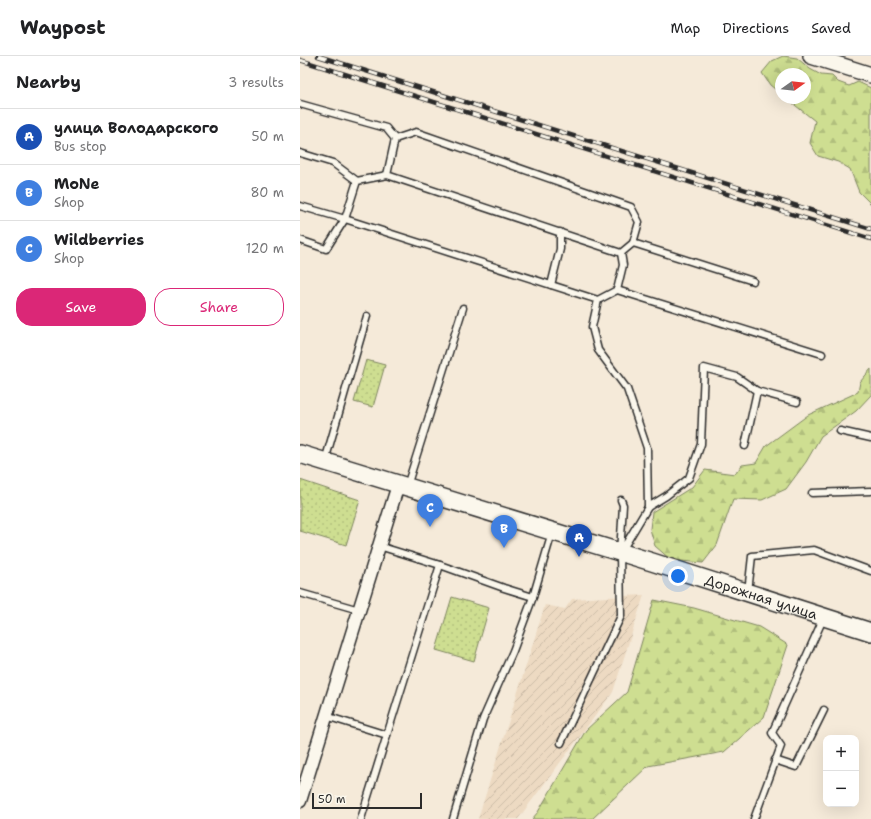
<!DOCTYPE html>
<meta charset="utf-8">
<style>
:root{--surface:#fff;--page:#f2f2f2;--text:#202124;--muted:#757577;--line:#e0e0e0;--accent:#db2777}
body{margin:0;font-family:"Shantell Sans",sans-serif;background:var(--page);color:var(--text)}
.controls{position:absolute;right:12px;bottom:12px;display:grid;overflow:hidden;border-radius:8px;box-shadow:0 4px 16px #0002}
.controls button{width:36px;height:36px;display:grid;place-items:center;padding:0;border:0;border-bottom:1px solid var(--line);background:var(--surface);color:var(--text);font:20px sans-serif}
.compass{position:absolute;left:475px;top:12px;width:36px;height:36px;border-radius:50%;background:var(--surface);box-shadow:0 4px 16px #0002;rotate:75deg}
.scale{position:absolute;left:12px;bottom:10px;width:110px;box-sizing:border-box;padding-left:4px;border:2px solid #2b2b2b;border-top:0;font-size:11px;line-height:14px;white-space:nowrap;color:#2b2b2b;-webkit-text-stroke:3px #fbf7ec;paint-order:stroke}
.you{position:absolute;left:378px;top:520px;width:14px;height:14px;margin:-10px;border:3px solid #fff;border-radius:50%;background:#1a73e8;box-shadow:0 0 0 6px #1a73e833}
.badge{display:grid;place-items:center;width:26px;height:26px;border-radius:50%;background:var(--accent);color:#fff;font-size:13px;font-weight:700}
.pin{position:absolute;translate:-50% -33px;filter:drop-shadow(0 1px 2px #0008)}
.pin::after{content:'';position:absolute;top:21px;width:14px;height:12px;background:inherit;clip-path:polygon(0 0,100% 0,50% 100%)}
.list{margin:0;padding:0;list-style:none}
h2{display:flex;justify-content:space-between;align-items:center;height:52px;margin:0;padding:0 16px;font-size:17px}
h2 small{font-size:13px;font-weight:400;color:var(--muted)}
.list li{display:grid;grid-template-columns:26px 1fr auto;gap:12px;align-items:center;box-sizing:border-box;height:56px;padding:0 16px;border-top:1px solid var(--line)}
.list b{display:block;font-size:15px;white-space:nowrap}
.list p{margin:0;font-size:13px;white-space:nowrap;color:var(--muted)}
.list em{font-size:13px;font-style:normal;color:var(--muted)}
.actions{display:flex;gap:8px;padding:12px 16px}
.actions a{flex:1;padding:9px 0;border:1px solid var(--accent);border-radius:16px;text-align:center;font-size:14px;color:var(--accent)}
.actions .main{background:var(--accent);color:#fff}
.map{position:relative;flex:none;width:571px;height:763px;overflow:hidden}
header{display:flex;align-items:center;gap:24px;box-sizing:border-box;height:56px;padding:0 20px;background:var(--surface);border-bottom:1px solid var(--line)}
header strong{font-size:19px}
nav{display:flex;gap:22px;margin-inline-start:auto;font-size:14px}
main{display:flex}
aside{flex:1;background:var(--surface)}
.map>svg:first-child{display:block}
</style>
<header>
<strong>Waypost</strong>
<nav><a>Map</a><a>Directions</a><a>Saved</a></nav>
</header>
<main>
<aside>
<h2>Nearby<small>3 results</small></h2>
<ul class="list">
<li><span class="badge" style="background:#1a4fb4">A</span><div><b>улица Володарского</b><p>Bus stop</p></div><em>50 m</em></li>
<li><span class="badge" style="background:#3f7fe0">B</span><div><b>MoNe</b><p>Shop</p></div><em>80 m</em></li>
<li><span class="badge" style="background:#3f7fe0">C</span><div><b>Wildberries</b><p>Shop</p></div><em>120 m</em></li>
</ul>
<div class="actions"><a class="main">Save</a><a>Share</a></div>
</aside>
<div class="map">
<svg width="571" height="763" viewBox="0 0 571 763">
<defs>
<pattern id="industrial-furrows" width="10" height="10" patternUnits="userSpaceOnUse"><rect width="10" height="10" fill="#eddac2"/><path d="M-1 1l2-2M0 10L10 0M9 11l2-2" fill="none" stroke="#cbbba7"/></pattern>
<pattern id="forest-firs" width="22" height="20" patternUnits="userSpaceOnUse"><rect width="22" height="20" fill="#cede91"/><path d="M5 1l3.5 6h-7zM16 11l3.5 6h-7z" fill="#b1bf7d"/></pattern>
<pattern id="park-dots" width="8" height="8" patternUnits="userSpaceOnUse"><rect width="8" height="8" fill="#cede91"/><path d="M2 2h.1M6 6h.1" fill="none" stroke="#b1bf7d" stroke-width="1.8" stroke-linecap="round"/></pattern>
</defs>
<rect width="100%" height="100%" fill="#f5ead9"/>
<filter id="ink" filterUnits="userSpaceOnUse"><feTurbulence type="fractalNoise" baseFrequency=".025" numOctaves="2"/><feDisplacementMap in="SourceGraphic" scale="8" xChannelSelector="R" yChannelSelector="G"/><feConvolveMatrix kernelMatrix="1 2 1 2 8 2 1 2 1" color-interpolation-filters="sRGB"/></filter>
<g filter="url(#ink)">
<!-- industrial -->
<path fill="url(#industrial-furrows)" d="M344,539L313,636L218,763H178L245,549L265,553L272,543Z"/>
<!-- forest -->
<g fill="url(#forest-firs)" stroke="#7c845e">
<path d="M483,0L497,2L510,13L521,19L532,20L538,26L549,30L558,26L571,32V148L559,136L550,113L538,106L518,100L510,87L515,65L486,42H505V18H481V38L470,29L462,17L472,5Z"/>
<path d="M571,313V339L556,355L521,380L506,406L486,433L462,444L433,443L417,489L403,507L371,504L355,490L350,473L352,456L392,431L405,414L435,418L442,409L456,407L466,390L508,359L558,336L560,326Z"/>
<path d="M354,544L394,552L459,571L488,589L464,661L424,696L348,710L292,763H232L238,756L286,674L327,636Z"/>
</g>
<!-- park -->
<g fill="url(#park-dots)" stroke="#7c845e">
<path d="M66,304L85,309L73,351L54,346Z"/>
<path d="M0,424L60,444L46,489L0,475Z"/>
<path d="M152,541L189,552L174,605L136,594Z"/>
</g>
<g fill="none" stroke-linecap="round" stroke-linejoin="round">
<!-- service casing -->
<g stroke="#2b2b2b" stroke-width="9">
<g id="service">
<path d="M0,48L86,72L95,83"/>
<path d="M0,97L33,107L57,125"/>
<path d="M0,150L45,163L298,244L292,271L298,294L327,333L347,392L348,451"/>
<path d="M0,184L26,193L45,163L57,125L87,119"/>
<path d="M321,197L87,119L95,83L116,76L331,151L339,166L333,187"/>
<path d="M251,229L260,193V176"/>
<path d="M317,234L323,209L321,197L333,187L453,225"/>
<path d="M298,244L317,234L522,298"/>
<path d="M540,375L571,382"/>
<path d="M445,390L457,335"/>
<path d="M25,405L67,260"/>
<path d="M107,430L163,252"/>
<path d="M512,437L571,435"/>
<path d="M321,496L348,451L366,440L389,422L401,388L404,312L437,321L457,335L497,346"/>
<path d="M140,509L204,532L233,541L252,477"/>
<path d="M448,536L452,500L514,494L571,515"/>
<path d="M0,537L59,554"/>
<path d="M26,660L87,679L140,509L79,490"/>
<path d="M261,687L321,560L320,497L323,449L321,444"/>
<path d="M475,704L496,711L524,654"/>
<path d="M61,763L87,679"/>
<path d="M153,763L183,663L213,595L233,541"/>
<path d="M454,763L481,690L472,677L523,563"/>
</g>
</g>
<!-- minor casing -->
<g stroke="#2b2b2b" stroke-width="15">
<path id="minor" d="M0,745L98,429"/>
</g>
<!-- tertiary casing -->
<g stroke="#2b2b2b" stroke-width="18">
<path id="tertiary" d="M511,0L571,19"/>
</g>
<!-- secondary casing -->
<g stroke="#2b2b2b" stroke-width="20">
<g id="secondary">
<path id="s1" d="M0,398L352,506L571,576"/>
</g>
</g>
<!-- service -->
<use href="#service" stroke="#fbf7ec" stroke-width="6"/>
<!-- minor -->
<use href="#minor" stroke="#fbf7ec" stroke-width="12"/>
<!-- tertiary -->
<use href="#tertiary" stroke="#fbf7ec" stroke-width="15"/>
<!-- secondary -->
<use href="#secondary" stroke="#fbf7ec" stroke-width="17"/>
<!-- rail casing -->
<g stroke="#2b2b2b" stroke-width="4.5">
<g id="rail">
<path d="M18,0L571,173"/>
<path d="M0,4L571,183"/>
</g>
</g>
<!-- rail -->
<use href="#rail" stroke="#fbf7ec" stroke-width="3" stroke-dasharray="9" stroke-linecap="butt"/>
</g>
</g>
<g text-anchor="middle" stroke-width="3" stroke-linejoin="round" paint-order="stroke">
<!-- street labels -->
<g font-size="14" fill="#2b2b2b" stroke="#fbf7ec">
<text dy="5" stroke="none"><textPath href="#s1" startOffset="483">Дорожная улица</textPath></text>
</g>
</g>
</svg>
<div class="controls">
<button>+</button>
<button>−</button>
</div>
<svg class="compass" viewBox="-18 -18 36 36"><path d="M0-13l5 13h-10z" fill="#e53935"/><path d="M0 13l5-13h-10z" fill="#757577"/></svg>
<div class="scale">50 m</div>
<div class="you"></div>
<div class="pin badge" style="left:279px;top:501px;background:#1a4fb4">A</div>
<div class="pin badge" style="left:204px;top:492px;background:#3f7fe0">B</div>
<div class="pin badge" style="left:130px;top:471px;background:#3f7fe0">C</div>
</div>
</main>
